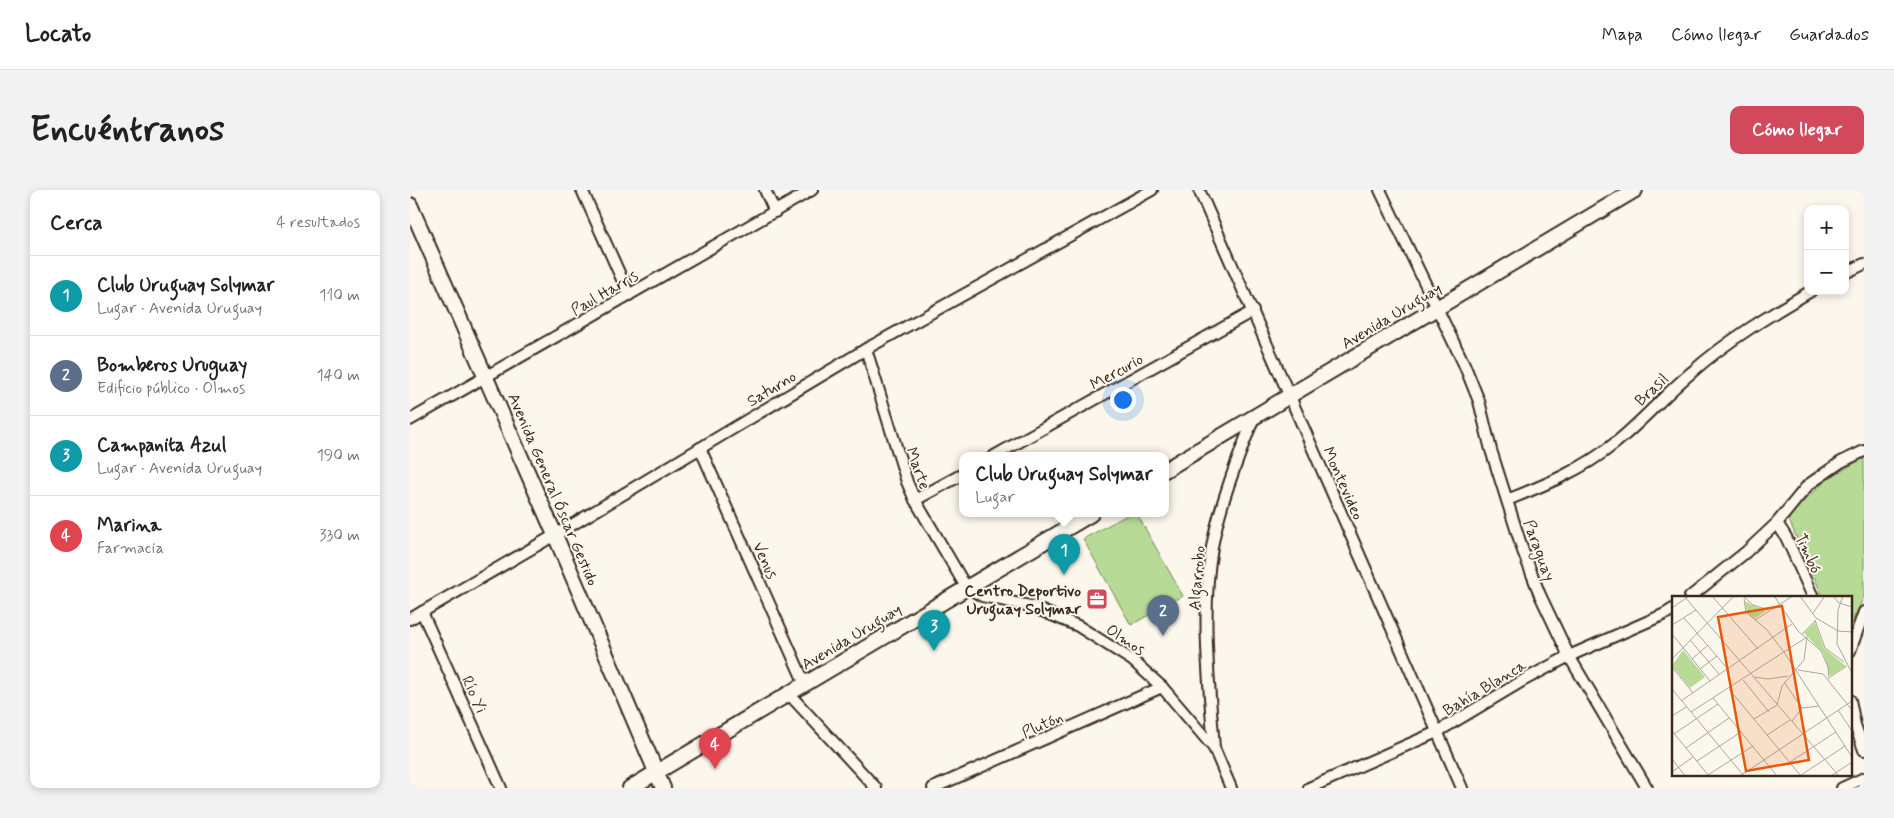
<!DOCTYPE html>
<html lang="es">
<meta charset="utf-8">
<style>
:root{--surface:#fff;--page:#f2f2f2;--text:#222;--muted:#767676;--line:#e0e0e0;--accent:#d1495b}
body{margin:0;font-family:Mynerve,sans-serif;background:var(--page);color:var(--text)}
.controls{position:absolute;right:15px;top:15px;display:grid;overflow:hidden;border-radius:10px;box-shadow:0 2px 8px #0003}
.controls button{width:45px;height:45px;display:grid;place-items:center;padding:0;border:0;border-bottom:1px solid var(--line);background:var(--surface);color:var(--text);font:25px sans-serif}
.you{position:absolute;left:712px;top:209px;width:18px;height:18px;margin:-12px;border:4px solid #fff;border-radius:50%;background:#1a73e8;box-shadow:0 0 0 8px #1a73e833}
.badge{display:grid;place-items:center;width:32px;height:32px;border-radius:50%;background:var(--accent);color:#fff;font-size:16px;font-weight:700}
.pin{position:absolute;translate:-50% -41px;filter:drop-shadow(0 1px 2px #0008)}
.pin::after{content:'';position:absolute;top:26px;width:18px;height:15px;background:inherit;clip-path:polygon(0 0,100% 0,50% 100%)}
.popup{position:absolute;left:549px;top:262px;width:210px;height:65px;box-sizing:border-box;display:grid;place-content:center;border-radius:10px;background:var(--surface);filter:drop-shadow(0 1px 4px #0005);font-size:16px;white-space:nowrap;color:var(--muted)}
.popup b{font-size:19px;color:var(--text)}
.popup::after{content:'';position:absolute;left:50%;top:100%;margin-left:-10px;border:10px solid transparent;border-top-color:var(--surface)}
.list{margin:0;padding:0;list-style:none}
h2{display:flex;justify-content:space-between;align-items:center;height:65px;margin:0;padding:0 20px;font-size:21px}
h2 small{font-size:16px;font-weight:400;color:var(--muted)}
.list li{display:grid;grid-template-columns:32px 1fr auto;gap:15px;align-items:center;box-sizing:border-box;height:80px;padding:0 20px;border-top:1px solid var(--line)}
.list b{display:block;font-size:19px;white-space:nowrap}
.list p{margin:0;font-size:16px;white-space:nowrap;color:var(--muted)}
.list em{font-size:16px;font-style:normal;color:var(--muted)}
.map{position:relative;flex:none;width:1454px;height:598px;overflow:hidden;border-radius:10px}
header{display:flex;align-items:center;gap:30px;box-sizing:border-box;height:70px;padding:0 25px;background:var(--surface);border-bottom:1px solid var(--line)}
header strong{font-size:24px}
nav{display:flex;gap:28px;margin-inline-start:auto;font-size:18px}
.intro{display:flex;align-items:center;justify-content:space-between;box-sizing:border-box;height:120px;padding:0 30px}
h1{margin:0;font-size:35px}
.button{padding:12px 22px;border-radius:10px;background:var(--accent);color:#fff;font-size:18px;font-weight:700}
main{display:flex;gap:30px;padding:0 30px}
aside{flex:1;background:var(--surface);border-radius:10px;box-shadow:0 2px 8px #0003}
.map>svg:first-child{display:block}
</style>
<header>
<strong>Locato</strong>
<nav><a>Mapa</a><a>Cómo llegar</a><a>Guardados</a></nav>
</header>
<div class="intro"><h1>Encuéntranos</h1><a class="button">Cómo llegar</a></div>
<main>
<aside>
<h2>Cerca<small>4 resultados</small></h2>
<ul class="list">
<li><span class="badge" style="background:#0f9aa8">1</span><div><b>Club Uruguay Solymar</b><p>Lugar · Avenida Uruguay</p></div><em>110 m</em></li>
<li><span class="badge" style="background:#5c6f8a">2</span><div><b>Bomberos Uruguay</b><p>Edificio público · Olmos</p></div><em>140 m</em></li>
<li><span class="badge" style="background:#0f9aa8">3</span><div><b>Campanita Azul</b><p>Lugar · Avenida Uruguay</p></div><em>190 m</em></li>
<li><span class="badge" style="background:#e0444e">4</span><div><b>Marina</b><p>Farmacia</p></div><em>330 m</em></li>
</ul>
</aside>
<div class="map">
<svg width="1454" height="598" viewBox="0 0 1454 598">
<rect width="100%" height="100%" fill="#fbf7ec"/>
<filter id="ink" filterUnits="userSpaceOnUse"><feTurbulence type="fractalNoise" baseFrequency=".02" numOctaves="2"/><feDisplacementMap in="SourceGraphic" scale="10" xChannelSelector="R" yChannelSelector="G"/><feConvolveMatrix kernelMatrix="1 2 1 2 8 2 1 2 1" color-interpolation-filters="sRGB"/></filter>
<g filter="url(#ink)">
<!-- green -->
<g fill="#b7db96" stroke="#79825a">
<path d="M1454,268V407L1440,436V407H1413L1377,326L1420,287Z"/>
<path d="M719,324H727L773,406L721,435L673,349Z"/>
</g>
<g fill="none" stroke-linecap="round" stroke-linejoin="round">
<!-- street casing -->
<g stroke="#3b2a1e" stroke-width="14">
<g id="street">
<path d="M172,0L219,105"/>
<path d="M355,0L365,22"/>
<path d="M789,0L1052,598"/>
<path d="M970,0L1054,174L1069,211L1081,260L1113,361L1130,405L1159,466L1237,598"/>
<path d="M1435,83L1454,74"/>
<path d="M456,159L497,292L505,310L556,397L572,406L620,416L668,436L722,470L752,497L804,558L821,598"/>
<path d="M0,230L402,0"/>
<path d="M290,258L395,494"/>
<path d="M584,266L843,121"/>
<path d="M505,310L553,284"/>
<path d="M1097,310C1135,295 1172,280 1204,254C1232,232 1255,204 1282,182C1318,150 1360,125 1401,101"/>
<path d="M1367,333L1376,347L1403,407"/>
<path d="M1280,407L1336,362L1367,333L1398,295L1431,272L1454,261"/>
<path d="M12,422L91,598"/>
<path d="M0,429L145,345L456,159L742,0"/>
<path d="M1440,461L1454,422"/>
<path d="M379,504L466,598"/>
<path d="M1440,510L1445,535L1454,560"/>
<path d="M804,558C799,492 791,423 802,357C810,313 828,268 844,227"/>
<path d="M523,598L752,497"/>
<path d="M899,598L1027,542L1114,490L1159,466L1255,424L1263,419"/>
<path d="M1432,598L1454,588"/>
</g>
</g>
<!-- secondary casing -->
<g stroke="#3b2a1e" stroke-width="18">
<g id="secondary">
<path d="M0,15L145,345L253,598"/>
<path d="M755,280C912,187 1068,93 1225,0"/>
<path d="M220,598L681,324"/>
</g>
</g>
<!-- street -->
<use href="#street" stroke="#fbf7ec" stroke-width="10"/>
<!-- secondary -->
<use href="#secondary" stroke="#fbf7ec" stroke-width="14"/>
</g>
</g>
<!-- icons -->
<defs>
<g id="office-square" transform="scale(1.125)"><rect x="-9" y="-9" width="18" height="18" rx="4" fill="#d1495b" stroke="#fbf7ec"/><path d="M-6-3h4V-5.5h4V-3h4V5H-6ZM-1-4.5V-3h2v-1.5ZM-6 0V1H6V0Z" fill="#fff"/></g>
</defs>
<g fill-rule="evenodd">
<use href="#office-square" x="687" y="409"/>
</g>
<g text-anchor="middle" stroke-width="4" stroke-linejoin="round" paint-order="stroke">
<!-- street labels -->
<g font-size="16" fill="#3b2a1e" stroke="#fbf7ec">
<text transform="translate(194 102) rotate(-30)" y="6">Paul Harris</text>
<text transform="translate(981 125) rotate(-31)" y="6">Avenida Uruguay</text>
<text transform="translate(706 181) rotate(-29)" y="6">Mercurio</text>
<text transform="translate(361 198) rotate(-31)" y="6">Saturno</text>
<text transform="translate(1241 199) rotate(-43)" y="6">Brasil</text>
<text transform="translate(509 278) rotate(70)" y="6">Marte</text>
<text transform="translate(934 293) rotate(66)" y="6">Montevideo</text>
<text transform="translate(144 299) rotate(67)" y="6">Avenida General Óscar Gestido</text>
<text transform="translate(1130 360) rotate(70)" y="6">Paraguay</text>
<text transform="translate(1399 363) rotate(65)" y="6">Timbó</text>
<text transform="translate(356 370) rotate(66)" y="6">Venus</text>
<text transform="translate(786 388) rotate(-85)" y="6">Algarrobo</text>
<text transform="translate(441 446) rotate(-31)" y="6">Avenida Uruguay</text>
<text transform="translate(716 449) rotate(34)" y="6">Olmos</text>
<text transform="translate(1074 497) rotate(-31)" y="6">Bahía Blanca</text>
<text transform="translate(65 504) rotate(66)" y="6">Río Yi</text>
<text transform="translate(632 534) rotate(-24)" y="6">Plutón</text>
</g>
<!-- poi labels -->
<g font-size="16" font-weight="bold" fill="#3b2a1e" stroke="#fbf7ec" text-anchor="end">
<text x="671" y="406">Centro Deportivo<tspan x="671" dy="18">Uruguay Solymar</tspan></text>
</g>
</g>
<!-- overview -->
<g transform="translate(1262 406)">
<rect width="180" height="180" fill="#fbf7ec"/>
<path d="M73,5L78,8L94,15L82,23L75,17ZM143,26L152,52L174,70L158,80L151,57L132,37ZM11,54L33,81L18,92L0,70Z" fill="#b7db96"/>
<path fill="none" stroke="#aea59a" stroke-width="1" d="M12,0L167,180M40,0L86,53M71,0L81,9L97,14M102,0L126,35L149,55L156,71L157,83M128,0L144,22L166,35L180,36M161,0L167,7L180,11M171,0L166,14L165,48L180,77M72,3L74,16L95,34L112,56L180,161M0,12L17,0M141,17L153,0M12,22L55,72M83,24L121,0M143,24L153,52L172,66M0,29L24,14M0,38L38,85M130,38L143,25M18,44L47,78M0,63L62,0M20,63L36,49M0,71L21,97M28,73L45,60M126,74L151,78L180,114M82,81L96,83L116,80M158,81L175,70M71,84L97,116M112,86L130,112M0,93L72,180M57,93L129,180M41,102L105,180M9,105L120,28M130,112L147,110M166,114L180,135M19,116L135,41M0,120L14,111M82,123L105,109L110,90L132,64L135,41M120,125L130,112M0,135L37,180M2,138L46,108M95,139L118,124M14,152L57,122M0,163L13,180M25,165L69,136M118,166L164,136M0,176L21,161M36,179L81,150M129,179L173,150M68,180L180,105M159,180L180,166"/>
<path fill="#e8590c" fill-opacity="0.15" stroke="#e8590c" stroke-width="2.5" d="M110,10L137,164L74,175L46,21Z"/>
<rect width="180" height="180" fill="none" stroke="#3b2a1e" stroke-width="2.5"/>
</g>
</svg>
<div class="controls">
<button>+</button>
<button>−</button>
</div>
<div class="you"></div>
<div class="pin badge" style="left:654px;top:385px;background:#0f9aa8">1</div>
<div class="popup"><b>Club Uruguay Solymar</b>Lugar</div>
<div class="pin badge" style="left:753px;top:446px;background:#5c6f8a">2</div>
<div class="pin badge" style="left:524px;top:461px;background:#0f9aa8">3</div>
<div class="pin badge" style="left:305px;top:579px;background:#e0444e">4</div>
</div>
</main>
